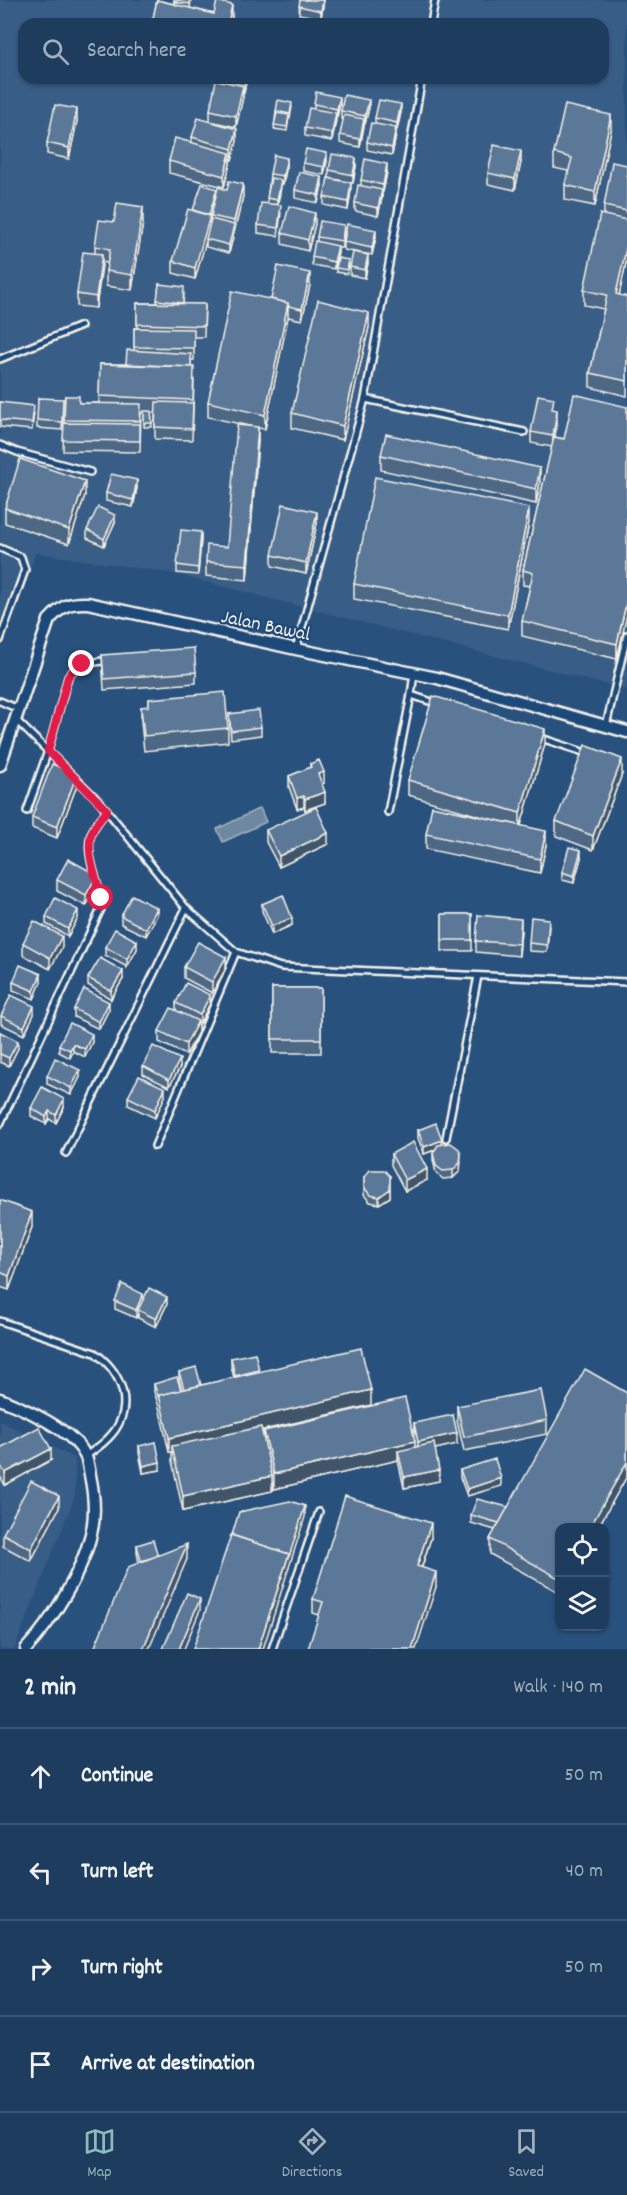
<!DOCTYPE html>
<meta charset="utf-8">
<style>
:root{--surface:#1e3d5e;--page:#264464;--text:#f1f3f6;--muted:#a1aebc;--line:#3c5673;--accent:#8bbbb9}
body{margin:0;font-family:Dekko,sans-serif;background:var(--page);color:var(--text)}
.controls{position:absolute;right:18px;bottom:18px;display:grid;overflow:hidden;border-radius:12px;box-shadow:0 2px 4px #0004}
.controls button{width:54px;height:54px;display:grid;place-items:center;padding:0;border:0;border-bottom:2px solid var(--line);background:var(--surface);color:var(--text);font:30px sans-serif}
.stop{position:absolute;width:18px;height:18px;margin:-14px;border:4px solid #e11d48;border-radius:50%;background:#fff}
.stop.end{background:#e11d48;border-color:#fff;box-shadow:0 2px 6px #0008}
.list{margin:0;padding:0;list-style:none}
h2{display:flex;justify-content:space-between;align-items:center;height:78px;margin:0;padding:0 24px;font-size:26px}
h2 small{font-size:20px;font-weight:400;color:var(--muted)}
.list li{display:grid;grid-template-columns:39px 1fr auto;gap:18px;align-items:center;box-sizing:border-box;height:96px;padding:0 24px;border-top:2px solid var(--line)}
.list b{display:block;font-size:22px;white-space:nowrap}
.list em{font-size:20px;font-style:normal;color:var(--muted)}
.icon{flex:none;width:33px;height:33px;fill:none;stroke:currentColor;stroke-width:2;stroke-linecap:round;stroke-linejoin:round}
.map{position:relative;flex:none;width:627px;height:1649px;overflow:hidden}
.search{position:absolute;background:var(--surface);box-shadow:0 2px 4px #0004;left:18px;right:18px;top:18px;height:66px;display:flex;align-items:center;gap:15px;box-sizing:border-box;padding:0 21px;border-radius:18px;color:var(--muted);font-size:22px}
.sheet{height:462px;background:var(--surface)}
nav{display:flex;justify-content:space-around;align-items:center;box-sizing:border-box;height:84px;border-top:2px solid var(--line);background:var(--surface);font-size:16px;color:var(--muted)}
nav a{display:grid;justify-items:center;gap:3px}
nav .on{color:var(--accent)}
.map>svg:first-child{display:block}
</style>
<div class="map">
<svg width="627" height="1649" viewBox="0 0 627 1649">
<rect width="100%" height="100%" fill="#28517e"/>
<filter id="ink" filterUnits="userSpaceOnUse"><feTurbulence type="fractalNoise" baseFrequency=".0167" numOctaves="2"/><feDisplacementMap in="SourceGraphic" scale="12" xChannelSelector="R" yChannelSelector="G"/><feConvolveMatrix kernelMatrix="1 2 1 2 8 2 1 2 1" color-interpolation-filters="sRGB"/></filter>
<g filter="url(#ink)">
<!-- built -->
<g fill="#375d86" fill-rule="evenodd">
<path d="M0,0H627V690L170,573L36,553L0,652ZM24,24H603V78H24Z"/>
<path d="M0,1421L75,1458V1496L15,1648L13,1649H0Z"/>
</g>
<!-- water -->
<path fill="#6e88a2" stroke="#a4b2be" stroke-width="1.5" d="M260,808L266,822L223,842L217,829Z"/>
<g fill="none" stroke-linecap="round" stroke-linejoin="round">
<!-- service casing -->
<g stroke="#f4f1e8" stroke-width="10">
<g id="service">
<path d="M431,24L435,0"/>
<path d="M0,359L81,326"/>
<path d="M365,399L524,432"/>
<path d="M0,445L17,452L90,472"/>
<path d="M0,548L21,557L25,570L0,640"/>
<path d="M296,649L365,399L422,78"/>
<path d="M411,695L435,703"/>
<path d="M0,701L18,709"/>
<path d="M16,720L100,802L186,908L236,952L281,967L627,982"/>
<path d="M606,726L627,635"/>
<path d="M538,737L589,754"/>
<path d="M27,811L48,751L68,677L76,667L82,664L109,660"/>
<path d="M388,812L411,695L414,673"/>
<path d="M0,1124L101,909C102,884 84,859 91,834C94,826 102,817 107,810"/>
<path d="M446,1138L478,976"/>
<path d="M155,1146L236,952"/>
<path d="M66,1153L186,908"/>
<path d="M0,1321L95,1353C119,1370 133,1400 117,1427C110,1439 97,1448 86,1456"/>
<path d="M272,1649L319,1512"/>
</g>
</g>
<!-- minor casing -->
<g stroke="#f4f1e8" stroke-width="15">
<g id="minor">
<path d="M0,765L49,620C62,606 68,602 88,603L296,649L437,678L627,732"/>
<path d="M0,1399C25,1409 75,1431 86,1457C88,1462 89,1469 90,1475C94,1494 96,1515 91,1534C82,1572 53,1620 26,1649"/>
</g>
</g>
<!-- service -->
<use href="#service" stroke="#1f4a7a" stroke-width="5"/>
<!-- minor -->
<use href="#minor" stroke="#1f4a7a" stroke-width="10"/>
</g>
<!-- wall -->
<g fill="#4e6784" stroke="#f4f1e8" stroke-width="1.5">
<path d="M157,0L174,4V0H191L190,8L214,14L232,16L231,24H152Z"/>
<path d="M300,0H324L321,18L299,14Z"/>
<path d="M247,78L244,93H243V97L236,127L210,121V110L223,81Z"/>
<path d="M314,104H340L337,117L336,116L332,141L305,136V128L314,108Z"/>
<path d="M292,107L290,118H289L287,131L274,129L276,111Z"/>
<path d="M369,108L365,124H364L360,147L340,143V135L344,119H341V111Z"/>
<path d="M401,112L397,130H396V135L392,155L367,150V142L375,123V118Z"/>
<path d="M77,121L69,159L47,154V143Z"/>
<path d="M611,130L595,206L565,200V185L568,171L554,168V153Z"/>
<path d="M192,137L237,141L232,160H230V164L224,187L169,173V161L192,143Z"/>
<path d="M327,161L324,175L303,171V163Z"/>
<path d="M521,162L515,190L488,184V173Z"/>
<path d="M287,165L283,184L281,183L277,205L281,213L278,236L258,233V225L267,203L270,174Z"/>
<path d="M627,165V258L619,295L627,297V396L590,387V373L604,309L584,305V290L604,215V206Z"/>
<path d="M356,166L353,183L329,178V170Z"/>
<path d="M387,172L383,192H382V198L378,216L355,211V203L361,186V180Z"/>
<path d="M322,185L318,203L295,198V190Z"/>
<path d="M217,189L227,190L243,196L229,253L206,247V240L195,279L173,273V261L193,210Z"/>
<path d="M351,190L348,210L324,205V197Z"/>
<path d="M114,222H143L132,290L106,286V271L108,263L102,262L96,308L77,306V294L95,253V246Z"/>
<path d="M315,224L308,251L282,244V233Z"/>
<path d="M344,232L342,248H338V253L334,269L312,265V257L317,241V237Z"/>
<path d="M376,237L372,255L344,250V242Z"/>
<path d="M368,263L365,278L350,275V267Z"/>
<path d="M349,264L347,274L336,272V268Z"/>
<path d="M159,284L184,294L183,304H205L204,337H194V360H191V367L194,382L192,440L155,439V413H151L152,427H144V413H141L140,452L63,451L65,396L79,403H99L100,364H126L134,351V328H137V303H157Z"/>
<path d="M310,285L302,320L288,317L265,429L258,428V441L247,580L206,576V562L227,547L250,426L208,417V402L271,299Z"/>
<path d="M369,327L343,440L292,428V413Z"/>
<path d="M63,399L62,430L37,428V420Z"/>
<path d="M0,402L34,413L32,430L0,427Z"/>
<path d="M627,407L617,659L522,636V621L530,586L523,585V570L552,447L531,443V432L554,410L557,422L555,437L564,439Z"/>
<path d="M381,455L540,482L536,504L381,470Z"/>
<path d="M137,488L133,507L106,501V493Z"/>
<path d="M85,495L69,544L5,523V508Z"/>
<path d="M115,522L104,546L87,538V530Z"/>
<path d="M529,522L508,629L354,599V584Z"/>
<path d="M317,523L306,574L272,566V555Z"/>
<path d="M201,539L198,575L177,573V565Z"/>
<path d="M102,655L196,672V683L104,690Z"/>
<path d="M149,699L228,728V742L144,751L141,722V707H149Z"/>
<path d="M229,714L261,727V735L231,739Z"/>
<path d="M545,744L521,825L546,845L540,873L426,849V834L486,818L408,795V780Z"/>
<path d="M310,764L324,783L322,784L325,803L305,810L304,807L297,809L289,787V776L310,768Z"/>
<path d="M622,774L593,850L556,836V821Z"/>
<path d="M77,785L57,838L32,828V817Z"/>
<path d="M266,830L328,844L279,867L266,842Z"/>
<path d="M581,858L574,883L562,880V872Z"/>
<path d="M57,880L97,886L86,906L57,891Z"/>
<path d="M262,904L292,925L272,934L262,911Z"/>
<rect x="442" y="914" width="30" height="37"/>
<path d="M157,915L146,936L121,924V916Z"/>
<path d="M46,917L78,918L68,936L46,924Z"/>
<path d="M549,927L547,952L529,951V943Z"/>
<path d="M521,930L519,956L476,952V941Z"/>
<path d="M23,943L62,947L50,969L23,955Z"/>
<path d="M105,947L137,949L127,967L105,955Z"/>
<path d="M184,967L226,968L212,993L184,978Z"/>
<path d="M88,978L123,979L111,999L88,985Z"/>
<path d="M13,982H41L34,999L13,990Z"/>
<rect x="272" y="988" width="49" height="65"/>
<path d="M176,1003H210L200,1023L198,1022V1032L186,1055L159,1042V1031L176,1010Z"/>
<path d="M74,1009H109L99,1029L74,1017Z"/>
<path d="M34,1014L24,1035L1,1024V1016Z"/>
<path d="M0,1032L18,1048L9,1066L0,1062Z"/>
<path d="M92,1042L85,1057L73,1051L70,1058L59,1052V1045Z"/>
<path d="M143,1066L180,1067L169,1087L143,1074Z"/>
<path d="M47,1076L80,1077L71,1095L47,1084Z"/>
<path d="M165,1096L155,1118L128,1105V1097Z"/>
<path d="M64,1107L56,1123L49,1119L46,1124L31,1116V1108Z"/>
<path d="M418,1130L442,1144L461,1161L460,1171L453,1178L443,1179L436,1173L433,1160V1153L435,1150L424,1154L418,1138Z"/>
<path d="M391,1154L427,1180L405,1191L391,1165Z"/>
<path d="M390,1176V1197L379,1204L370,1202L364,1195V1177Z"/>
<path d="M0,1200L32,1227L9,1290L0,1287Z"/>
<path d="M143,1298L167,1304L156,1327L138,1318V1314L136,1318L115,1309V1301Z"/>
<path d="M231,1358L259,1372L371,1405L262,1431L264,1440V1431L414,1434V1423L457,1444L435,1449L439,1481L404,1488L398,1460L274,1489L272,1481V1491L183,1511L172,1461V1452H169L159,1407L154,1392V1384L182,1390L179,1380V1372L201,1385L234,1378L231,1366Z"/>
<path d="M627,1393V1476L598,1527H560V1593L490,1554V1539L495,1530L471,1523V1515L508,1507Z"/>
<path d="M457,1406L547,1420V1434L464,1451L457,1421Z"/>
<path d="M139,1446L160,1470L143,1473L139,1453Z"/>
<path d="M0,1448L51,1460L5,1485L0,1476Z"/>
<path d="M460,1470L501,1486L467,1496L460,1477Z"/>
<path d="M59,1508L31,1561L3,1546V1534Z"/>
<path d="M431,1538L422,1567L436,1587L319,1615L313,1613V1599Z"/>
<path d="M137,1545L158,1556L187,1559L139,1563L137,1553Z"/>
</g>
<!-- shaded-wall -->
<g fill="#40546b" stroke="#f4f1e8" stroke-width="1.5">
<path d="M323,0H324L321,18V11Z"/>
<path d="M232,5V16L231,24H228Z"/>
<path d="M245,78H247L244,93V85Z"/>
<path d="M243,86V97L236,127V116Z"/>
<path d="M340,97V104L337,117V109Z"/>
<path d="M369,100V108L365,124V116Z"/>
<path d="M401,104V112L397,130V123Z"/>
<path d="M77,109V121L69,159V148Z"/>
<path d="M336,113V121L332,141V133Z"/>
<path d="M611,115V130L595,206V192Z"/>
<path d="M364,119V127L360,147V139Z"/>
<path d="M396,128V135L392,155V148Z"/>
<path d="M237,129V141L232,160V149Z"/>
<path d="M521,151V162L515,190V179Z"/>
<path d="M230,153V164L224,187V176Z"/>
<path d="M327,153V161L324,175V167Z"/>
<path d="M287,158V165L283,184V176Z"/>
<path d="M356,158V166L353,183V175Z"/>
<path d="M387,164V172L383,192V185Z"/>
<path d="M322,177V185L318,203V195Z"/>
<path d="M281,180V188L277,208V200Z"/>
<path d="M351,183V190L348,210V202Z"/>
<path d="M243,184V196L229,253V245Z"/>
<path d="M217,189V197L210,218V227L195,279V268L208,217Z"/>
<path d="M382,190V198L378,216V208Z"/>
<path d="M143,207V222L132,290V275Z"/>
<path d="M315,213V224L308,251V240Z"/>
<path d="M344,225V232L342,248V241Z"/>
<path d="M376,230V237L372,255V248Z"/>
<path d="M627,244V258L616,309V294Z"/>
<path d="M338,246V253L334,269V262Z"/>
<path d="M102,254V266L96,308V297Z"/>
<path d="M368,255V263L365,278V270Z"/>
<path d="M310,273V285L302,320V309Z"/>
<path d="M288,303V317L265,429V415Z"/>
<path d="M369,313V327L343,440V426Z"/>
<path d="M557,410V422L553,447V436Z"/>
<path d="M258,427V441L247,580V565Z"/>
<path d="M540,468V482L536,504V489Z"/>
<path d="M137,480V488L133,507V500Z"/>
<path d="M85,481V495L69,544V530Z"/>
<path d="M529,508V522L508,629V615Z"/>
<path d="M317,512V523L306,574V563Z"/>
<path d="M115,515V522L104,546V539Z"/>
<path d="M201,532V539L198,575V568Z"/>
<path d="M627,599V614L617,659V644Z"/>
<path d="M545,729V744L520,828V813Z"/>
<path d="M622,759V774L593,850V836Z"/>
<path d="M324,772V783L318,786V774Z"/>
<path d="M77,774V785L57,838V827Z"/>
<path d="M325,792V803L305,810V799Z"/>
<path d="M304,796V807L297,809V798Z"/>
<path d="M546,831V845L540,873V859Z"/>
<path d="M328,833V844L279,867V856Z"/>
<path d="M581,850V858L574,883V876Z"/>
<path d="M97,875V886L86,906V895Z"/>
<path d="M157,908V915L146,936V929Z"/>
<path d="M78,910V918L68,936V929Z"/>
<path d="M292,918V925L272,934V926Z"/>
<path d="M521,919V930L519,956V944Z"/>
<path d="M62,936V947L50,969V958Z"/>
<path d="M137,941V949L127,967V959Z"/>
<path d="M226,957V968L212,993V982Z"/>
<path d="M123,971V979L111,999V991Z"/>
<path d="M41,974V982L34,999V991Z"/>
<path d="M210,995V1003L200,1023V1015Z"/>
<path d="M109,1002V1009L99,1029V1022Z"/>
<path d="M34,1006V1014L24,1035V1027Z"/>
<path d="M198,1021V1032L186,1055V1044Z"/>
<path d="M92,1034V1042L85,1057V1049Z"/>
<path d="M18,1041V1048L9,1066V1058Z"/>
<path d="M73,1044V1051L70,1058V1050Z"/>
<path d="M180,1059V1067L169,1087V1080Z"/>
<path d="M80,1070V1077L71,1095V1088Z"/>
<path d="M165,1088V1096L155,1118V1110Z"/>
<path d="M64,1099V1107L56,1123V1115Z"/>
<path d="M49,1111V1119L46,1124V1117Z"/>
<path d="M442,1140V1147L424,1154V1147Z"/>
<path d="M461,1153L460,1171L453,1178V1170Z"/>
<path d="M427,1169V1180L405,1191V1180Z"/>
<path d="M390,1189V1197L379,1204V1197Z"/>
<path d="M32,1212V1227L9,1290V1276Z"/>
<path d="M143,1294V1301L138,1310V1314L136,1318V1310Z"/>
<path d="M167,1297V1304L156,1327V1319Z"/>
<path d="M259,1370V1378L235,1383V1376Z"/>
<path d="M371,1390V1405L173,1451L172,1446V1452H169V1438Z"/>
<path d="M457,1433V1444L418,1453V1442Z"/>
<path d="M415,1441V1456L398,1451V1460L274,1489V1474Z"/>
<path d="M51,1449V1460L5,1485V1473Z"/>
<path d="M160,1462V1470L143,1473V1466Z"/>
<path d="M627,1462V1476L598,1527H590Z"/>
<path d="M439,1470V1481L404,1488V1477Z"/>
<path d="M272,1476V1491L183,1511V1496Z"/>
<path d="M501,1478V1486L467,1496V1489Z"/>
<path d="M59,1496V1508L31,1561V1549Z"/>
<path d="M305,1506V1517L263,1649H258Z"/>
<path d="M431,1523V1538L417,1581V1566Z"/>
<path d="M187,1544V1559L149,1649H143Z"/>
<path d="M436,1572V1587L416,1649H412Z"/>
<path d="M200,1599V1610L184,1649H179Z"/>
</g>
<!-- building -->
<g fill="#5b7899" stroke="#f4f1e8" stroke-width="1.5">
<path d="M157,0L214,14L217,1L232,5L228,24H156L152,23Z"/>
<path d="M174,0H190V4L174,2Z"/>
<path d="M300,0H323L321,11L299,6Z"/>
<path d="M295,21L303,23V24H295Z"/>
<path d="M224,78H245L244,85L223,81Z"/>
<path d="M216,80L243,86L236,116L210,110Z"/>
<path d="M316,92L340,97L337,109L314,104Z"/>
<path d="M344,95L369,100L365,116L341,111Z"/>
<path d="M278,100L292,103L290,114L276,111Z"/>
<path d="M379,100L401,104L397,123L375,118Z"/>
<path d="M55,105L77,109L69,148L47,143Z"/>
<path d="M565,105L611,115L595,192L565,185L572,158L554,153Z"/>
<path d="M309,108L336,113L332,133L305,128Z"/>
<path d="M277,113L289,115L287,127L274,125Z"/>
<path d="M344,115L364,119L360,139L340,135Z"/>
<path d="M198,118L237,129L232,149L192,137Z"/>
<path d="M371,123L396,128L392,148L367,142Z"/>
<path d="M175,138L230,153L224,176L169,161Z"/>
<path d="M494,145L521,151L515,179L488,173Z"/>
<path d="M306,149L327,153L324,167L303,163Z"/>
<path d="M332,154L356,158L353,175L329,170Z"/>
<path d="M274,155L287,158L283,176L270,174Z"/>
<path d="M365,159L387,164L383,185L361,180Z"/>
<path d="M612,162L627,165V211L604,206Z"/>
<path d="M299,172L322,177L318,195L295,190Z"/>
<path d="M271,178L281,180L277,200L267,198Z"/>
<path d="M328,178L351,183L348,202L324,197Z"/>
<path d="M229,181L243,184L234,221L211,216L218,187L227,190Z"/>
<path d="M202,184L217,189L209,215L193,210Z"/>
<path d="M358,185L382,190L378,208L355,203Z"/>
<path d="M117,203L143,207L132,275L106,271L110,249L95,246L99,220L114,222Z"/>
<path d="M261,203L281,205L278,228L258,225Z"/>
<path d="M289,206L315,213L308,240L282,233Z"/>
<path d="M188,209L210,216L195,268L173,261Z"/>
<path d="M600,214L627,220V244L616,294L627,297V381L590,373L607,295L584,290Z"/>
<path d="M211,219L234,225L229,245L206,239Z"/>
<path d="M320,221L344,225L342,241L317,237Z"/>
<path d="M347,224L376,230L372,248L344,242Z"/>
<path d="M315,241L338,246L334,262L312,257Z"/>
<path d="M83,252L102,254L96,297L77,294Z"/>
<path d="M353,252L368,255L365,270L350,267Z"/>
<path d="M338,258L349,260L347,270L336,268Z"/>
<path d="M278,266L310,273L302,309L288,306V303L271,299Z"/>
<path d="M159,284L184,287L183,303L157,300Z"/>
<path d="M232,291L288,303L265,415L208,402Z"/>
<path d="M318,300L369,313L343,426L292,413Z"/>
<path d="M137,303L205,304L204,326L137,324Z"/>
<path d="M134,328L194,329V348L134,347Z"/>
<path d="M127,350L191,354V367L126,364Z"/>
<path d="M100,364L194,367L193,400L99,396Z"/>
<path d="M574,394L627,407V599L617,644L522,621L533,573L523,570L554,437L564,439Z"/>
<path d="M538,395L554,398L552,409L557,410L553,436L531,432Z"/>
<path d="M65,396H79V403L141,404L140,421L64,420Z"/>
<path d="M38,398L63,399L62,422L37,420Z"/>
<path d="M0,402L34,406L32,423L0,420Z"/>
<path d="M156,402L193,403L192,429L155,427Z"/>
<path d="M144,411H151L152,423H144Z"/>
<path d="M64,423L140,424V441L63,440Z"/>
<path d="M237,425L258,427L247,565L206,562L207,545L227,547Z"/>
<path d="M386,434L540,468L536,489L381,455Z"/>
<path d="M20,459L85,481L69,530L5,508Z"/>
<path d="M111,474L137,480L133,500L106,493Z"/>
<path d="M375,477L529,508L508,615L354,584Z"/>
<path d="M283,504L317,512L306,563L272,555Z"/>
<path d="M98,507L115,515L104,539L87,530Z"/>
<path d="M181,530L201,532L198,568L177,565Z"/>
<path d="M194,648L196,672L104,679L102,655Z"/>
<path d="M225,692L228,728L144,736L141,707L149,706V699Z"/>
<path d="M433,696L545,729L520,813L408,780Z"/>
<path d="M259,710L261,727L231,731L229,714Z"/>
<path d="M585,745L622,759L593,836L556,821Z"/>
<path d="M319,760L324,772L318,774L325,792L305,799L304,796L297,798L289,776L311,767L310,764Z"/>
<path d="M52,764L77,774L57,827L32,817Z"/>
<path d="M432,806L546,831L540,859L426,834Z"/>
<path d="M316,807L328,833L279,856L266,830Z"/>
<path d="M569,847L581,850L574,876L562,872Z"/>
<path d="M68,859L97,875L86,895L57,880Z"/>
<path d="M132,895L157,908L146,929L121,916Z"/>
<path d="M283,895L292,918L272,926L262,904Z"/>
<path d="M55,898L78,910L68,929L46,917Z"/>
<rect x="442" y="914" width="30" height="26"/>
<path d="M478,915L521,919L519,944L476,941Z"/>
<path d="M531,917L549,919L547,945L529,943Z"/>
<path d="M34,921L62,936L50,958L23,943Z"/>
<path d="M115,929L137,941L127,959L105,947Z"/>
<path d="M198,942L226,957L212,982L184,967Z"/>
<path d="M100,958L123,971L111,991L88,978Z"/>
<path d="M20,965L41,974L34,991L13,982Z"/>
<path d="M186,983L210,995L200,1015L176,1003Z"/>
<rect x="272" y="988" width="49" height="51"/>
<path d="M84,989L109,1002L99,1022L74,1009Z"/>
<path d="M11,995L34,1006L24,1027L1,1016Z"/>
<path d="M171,1008L198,1021L186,1044L159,1031Z"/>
<path d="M70,1023L92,1034L85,1049L73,1044L70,1050L59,1045Z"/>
<path d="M0,1032L18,1041L9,1058L0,1054Z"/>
<path d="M153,1046L180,1059L169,1080L143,1066Z"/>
<path d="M55,1058L80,1070L71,1088L47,1076Z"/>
<path d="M139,1076L165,1088L155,1110L128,1097Z"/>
<path d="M42,1087L64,1099L56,1115L49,1111L46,1117L31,1108Z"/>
<path d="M436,1123L442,1140L424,1147L418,1130Z"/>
<path d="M413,1142L427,1169L405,1180L391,1154Z"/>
<path d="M451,1143L459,1149L461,1153L460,1163L453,1170L443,1171L436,1166L433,1153L438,1145Z"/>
<path d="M370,1170H384L390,1176V1189L379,1197L370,1195L364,1187V1177Z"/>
<path d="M0,1200L32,1212L9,1276L0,1272Z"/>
<path d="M122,1284L143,1294L136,1310L115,1301Z"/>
<path d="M149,1288L167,1297L156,1319L138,1310Z"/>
<path d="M361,1348L371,1390L169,1438L159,1395Z"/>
<path d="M255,1353L259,1370L235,1376L231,1358Z"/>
<path d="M196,1367L201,1385L184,1389L179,1372Z"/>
<path d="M585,1369L627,1393V1462L590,1527H560V1579L490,1539Z"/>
<path d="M177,1377L181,1390L159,1395V1399L154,1384Z"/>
<path d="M541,1390L547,1420L464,1437L457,1406Z"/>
<path d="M405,1398L415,1441L274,1474L264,1431Z"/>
<path d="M453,1415L457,1433L418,1442L414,1423Z"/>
<path d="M39,1427L51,1449L5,1473L0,1465V1448Z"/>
<path d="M261,1427L272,1476L183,1496L172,1446Z"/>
<path d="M156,1442L160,1462L143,1466L139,1446Z"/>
<path d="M434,1443L439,1470L404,1477L398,1451Z"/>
<path d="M495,1459L501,1478L467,1489L460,1470Z"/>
<path d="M31,1481L59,1496L31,1549L3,1534Z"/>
<path d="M345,1496L431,1523L417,1566L436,1572L412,1649H308L323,1602L313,1599Z"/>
<path d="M477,1499L508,1507L499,1523L471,1515Z"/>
<path d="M290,1501L305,1506L289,1557V1554L232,1535L239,1512Z"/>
<path d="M231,1535L289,1554L258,1649H193Z"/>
<path d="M153,1540L158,1556L141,1561L137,1545Z"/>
<path d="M187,1544L143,1649H94L128,1567Z"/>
<path d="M187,1593L200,1599L179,1649H163Z"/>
</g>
</g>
<g fill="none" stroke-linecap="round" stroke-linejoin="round" filter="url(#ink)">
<!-- route -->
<path stroke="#e11d48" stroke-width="8" d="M82,664L76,667L68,677L48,751L107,810C102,818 93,826 91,835C86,856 97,878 101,898"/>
</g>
<g text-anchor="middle" stroke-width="4.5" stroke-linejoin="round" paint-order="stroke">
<!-- street labels -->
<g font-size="20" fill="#f4f1e8" stroke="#1f4a7a">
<text transform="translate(266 624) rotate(12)" y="7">Jalan Bawal</text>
</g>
</g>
</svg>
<div class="controls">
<button><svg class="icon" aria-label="locate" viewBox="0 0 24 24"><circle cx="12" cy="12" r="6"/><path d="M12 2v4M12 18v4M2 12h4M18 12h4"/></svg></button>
<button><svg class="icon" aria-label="layers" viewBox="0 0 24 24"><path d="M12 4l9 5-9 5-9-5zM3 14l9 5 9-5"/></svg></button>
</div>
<div class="stop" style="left:101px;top:898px"></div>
<div class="stop end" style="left:82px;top:664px"></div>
<div class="search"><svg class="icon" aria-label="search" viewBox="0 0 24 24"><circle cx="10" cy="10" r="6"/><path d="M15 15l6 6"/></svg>Search here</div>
</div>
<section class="sheet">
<h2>2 min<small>Walk · 140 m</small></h2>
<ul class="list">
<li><svg class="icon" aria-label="ahead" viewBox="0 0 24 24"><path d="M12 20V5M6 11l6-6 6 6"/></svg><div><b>Continue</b></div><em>50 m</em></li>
<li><svg class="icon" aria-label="left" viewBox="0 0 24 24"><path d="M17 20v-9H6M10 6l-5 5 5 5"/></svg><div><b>Turn left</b></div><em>40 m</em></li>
<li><svg class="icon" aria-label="right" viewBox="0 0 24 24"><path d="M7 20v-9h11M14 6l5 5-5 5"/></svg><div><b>Turn right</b></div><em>50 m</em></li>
<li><svg class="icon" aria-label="arrive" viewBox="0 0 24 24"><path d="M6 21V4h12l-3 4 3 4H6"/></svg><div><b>Arrive at destination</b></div></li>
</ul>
</section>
<nav>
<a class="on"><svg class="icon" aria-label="map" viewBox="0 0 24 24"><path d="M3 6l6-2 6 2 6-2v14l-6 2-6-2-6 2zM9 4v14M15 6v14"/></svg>Map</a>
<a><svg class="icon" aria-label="directions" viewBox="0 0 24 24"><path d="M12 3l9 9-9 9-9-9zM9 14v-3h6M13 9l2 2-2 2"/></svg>Directions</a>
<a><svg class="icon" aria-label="saved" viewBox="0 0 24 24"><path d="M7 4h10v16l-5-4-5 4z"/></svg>Saved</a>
</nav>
